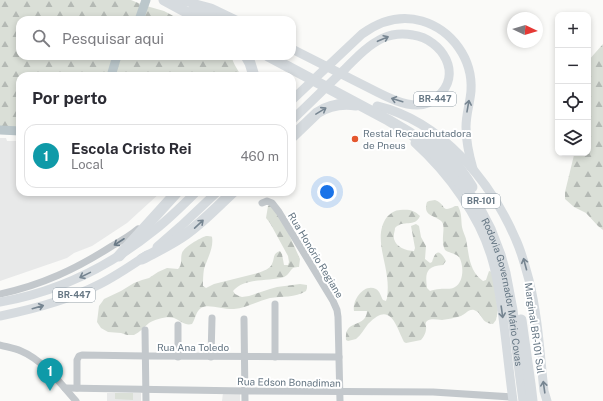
<!DOCTYPE html>
<html lang="pt">
<meta charset="utf-8">
<style>
:root{--surface:#fff;--page:#f2f2f3;--text:#2b2b33;--muted:#7c7c81;--line:#e1e1e2;--accent:#2563eb}
body{margin:0;font-family:"Public Sans",sans-serif;background:var(--page);color:var(--text)}
.controls{position:absolute;right:12px;top:12px;display:grid;overflow:hidden;border-radius:8px;box-shadow:0 2px 6px #0003}
.controls button{width:36px;height:36px;display:grid;place-items:center;padding:0;border:0;border-bottom:1px solid var(--line);background:var(--surface);color:var(--text);font:20px sans-serif}
.compass{position:absolute;left:507px;top:12px;width:36px;height:36px;border-radius:50%;background:var(--surface);box-shadow:0 2px 6px #0003;rotate:94deg}
.you{position:absolute;left:327px;top:192px;width:14px;height:14px;margin:-10px;border:3px solid #fff;border-radius:50%;background:#1a73e8;box-shadow:0 0 0 6px #1a73e833}
.badge{display:grid;place-items:center;width:26px;height:26px;border-radius:50%;background:var(--accent);color:#fff;font-size:13px;font-weight:700}
.pin{position:absolute;translate:-50% -33px;filter:drop-shadow(0 1px 2px #0008)}
.pin::after{content:'';position:absolute;top:21px;width:14px;height:12px;background:inherit;clip-path:polygon(0 0,100% 0,50% 100%)}
.list{margin:0;padding:0;list-style:none}
h2{display:flex;justify-content:space-between;align-items:center;height:52px;margin:0;padding:0 16px;font-size:17px}
h2 small{font-size:13px;font-weight:400;color:var(--muted)}
.list li{display:grid;grid-template-columns:26px 1fr auto;gap:12px;align-items:center;box-sizing:border-box;height:64px;margin:0 8px 8px;padding:0 8px;border:1px solid var(--line);border-radius:12px}
.list b{display:block;font-size:15px;white-space:nowrap}
.list p{margin:0;font-size:13px;white-space:nowrap;color:var(--muted)}
.list em{font-size:13px;font-style:normal;color:var(--muted)}
.icon{flex:none;width:22px;height:22px;fill:none;stroke:currentColor;stroke-width:2;stroke-linecap:round;stroke-linejoin:round}
.map{position:relative;flex:none;width:603px;height:401px;overflow:hidden}
.search{position:absolute;background:var(--surface);box-shadow:0 2px 6px #0003;left:16px;top:16px;width:280px;height:44px;display:flex;align-items:center;gap:10px;box-sizing:border-box;padding:0 14px;border-radius:12px;color:var(--muted);font-size:15px}
.panel{position:absolute;background:var(--surface);box-shadow:0 2px 6px #0003;left:16px;top:72px;width:280px;height:124px;border-radius:12px}
.map>svg:first-child{display:block}
</style>
<div class="map">
<svg width="603" height="401" viewBox="0 0 603 401">
<defs>
<pattern id="forest-firs" width="22" height="20" patternUnits="userSpaceOnUse"><rect width="22" height="20" fill="#dadfd7"/><path d="M5 1l3.5 6h-7zM16 11l3.5 6h-7z" fill="#b4b9b4"/></pattern>
</defs>
<rect width="100%" height="100%" fill="#fafaf8"/>
<!-- built -->
<g fill="#e8e9e9">
<path d="M0,138H6L7,141H20V192H161L127,223L92,246L74,253L67,258L0,281Z"/>
<rect x="107" y="393" width="34" height="8"/>
<path d="M223,393L240,394V401H222Z"/>
</g>
<!-- forest -->
<g fill="url(#forest-firs)">
<path d="M0,0H131L143,5L164,11L181,20H20V56H232C232,63 238,69 241,76H20V131L0,130Z"/>
<path d="M603,44V230L598,226L586,213L574,207L565,199V192L574,155V153H588V61Z"/>
<path d="M435,200C447,204 440,214 455,206H458C462,213 461,220 462,227C463,232 465,235 466,239C469,255 469,271 483,281L486,280L489,271L492,272L498,310L496,320L493,324C480,323 483,313 474,310C468,309 466,314 461,316C455,318 448,319 442,320C437,320 432,318 427,321C424,324 427,326 426,329C426,333 423,338 421,340L406,343L404,342C395,323 390,301 368,324C364,329 361,335 356,339L348,341L346,340C344,318 366,329 367,311H354C352,300 364,283 376,289C380,291 381,297 383,300L386,301L387,298C388,291 388,284 387,277C385,258 374,234 387,217C391,213 395,210 400,210C409,209 414,210 420,216C415,228 403,219 395,228C395,231 393,235 394,239C396,247 406,251 414,251L415,248L411,226L416,224L419,226L421,237L426,246L425,259L430,263L432,262C436,249 440,250 446,261L443,265C426,266 425,273 427,288L430,291C433,290 436,289 440,289C445,288 450,290 455,287C464,282 464,265 459,257C455,253 449,253 445,250C440,241 446,227 442,222C436,215 422,217 427,202L429,201Z"/>
<path d="M271,204L287,230L300,259L299,267C297,267 295,267 293,268C290,270 289,275 284,277C268,282 245,277 233,291L235,294L239,296L242,297L249,296L270,289L277,287L300,284L307,285V288L306,291C295,298 282,296 270,298C258,301 246,308 234,309C225,310 207,303 201,308C196,311 195,320 192,324C185,326 181,321 174,318C167,316 156,319 149,323C144,327 140,332 134,335H127L121,333L108,332L101,328L97,322L99,306L102,302L104,299L121,291L134,283L142,280L149,278L158,272L167,268L178,269C183,264 180,259 182,253C184,247 200,238 206,236C209,236 210,236 212,237C214,248 207,259 204,269C203,275 203,281 203,286L206,288L214,284L258,273C263,271 270,269 272,264C275,258 272,254 280,251L282,254L284,265H288L289,262L288,256L270,223L266,218L268,206Z"/>
</g>
<!-- pitch -->
<path fill="#dadfd7" d="M115,393H133V400L115,399Z"/>
<g fill="none" stroke-linecap="round" stroke-linejoin="round">
<!-- river -->
<g stroke="#bbc7cb" stroke-width="9">
<path d="M139,20L146,0"/>
<path d="M111,76L117,56"/>
<path d="M0,130L20,131"/>
</g>
<!-- minor -->
<g stroke="#c3c8cc" stroke-width="7">
<path d="M262,203L267,201L272,203L279,212L333,301L337,310L338,317L340,401"/>
<path d="M0,294C42,285 76,269 112,246C121,241 130,236 138,229"/>
<path d="M244,319L245,401"/>
<path d="M145,330L146,401"/>
<path d="M0,345C7,347 14,348 21,351C43,360 61,384 76,401"/>
<path d="M178,357V325"/>
<path d="M211,357L212,318"/>
<path d="M275,357V304"/>
<path d="M65,388L245,391L433,392L512,397"/>
<path d="M77,388V360L79,356L82,355L146,356L339,357"/>
</g>
<!-- major -->
<g stroke="#d6dbdf" stroke-width="9">
<path d="M180,0L211,8L236,20"/>
<path d="M292,49L377,92C389,98 403,105 417,105C424,105 432,102 437,97C464,75 442,39 413,35C403,33 392,34 383,38C368,45 356,58 345,69C327,86 310,103 292,120"/>
<path d="M292,100L362,34C380,21 401,15 422,21C452,30 473,59 471,91C470,103 466,114 466,127C466,141 469,155 473,169"/>
<path d="M377,106C441,121 491,181 516,240C522,253 525,266 529,280C538,316 540,354 544,391L547,401"/>
<path d="M415,143C448,173 480,216 492,259C497,275 499,293 502,310C506,340 509,371 513,401"/>
<path d="M157,247L181,226L217,192"/>
<path d="M0,302C59,292 109,267 156,229C170,218 183,205 196,192"/>
<path d="M0,316C34,309 69,300 100,284C116,276 132,265 147,255"/>
</g>
<!-- highway -->
<g stroke="#d6dbdf" stroke-width="11">
<path d="M164,0L201,20"/>
<path d="M194,8L216,20"/>
<path d="M246,56L250,63L254,76"/>
<path id="s1" d="M268,56L388,120L410,133L431,150L464,187L478,206L490,229L500,255L505,273L512,310L524,401"/>
<path d="M292,137L317,113C329,105 342,103 356,105"/>
<path d="M429,139C446,151 461,169 472,187"/>
<path d="M119,256L177,192"/>
<path d="M142,259C157,251 172,244 186,234C203,222 218,206 233,192"/>
<path d="M521,320L530,384L532,401"/>
</g>
</g>
<!-- one-way arrows -->
<defs><path id="oneway-shaft" d="M-6 0H5M1.5-3L5.5 0L1.5 3" fill="none" stroke-width="1.6" stroke-linecap="round" stroke-linejoin="round"/></defs>
<g stroke="#768591">
<use href="#oneway-shaft" transform="translate(383 39) rotate(-23)"/>
<use href="#oneway-shaft" transform="translate(397 100) rotate(-163)"/>
<use href="#oneway-shaft" transform="translate(468 106) rotate(-80)"/>
<use href="#oneway-shaft" transform="translate(321 111) rotate(-31)"/>
<use href="#oneway-shaft" transform="translate(199 224) rotate(-43)"/>
<use href="#oneway-shaft" transform="translate(525 264) rotate(-105)"/>
<use href="#oneway-shaft" transform="translate(85 275) rotate(154)"/>
<use href="#oneway-shaft" transform="translate(38 307) rotate(-16)"/>
<use href="#oneway-shaft" transform="translate(502 312) rotate(82)"/>
<use href="#oneway-shaft" transform="translate(544 387) rotate(-98)"/>
</g>
<use stroke="#6a7a87" href="#oneway-shaft" transform="translate(119 242) rotate(147)"/>
<!-- markers -->
<circle fill="#e4572e" stroke="#fff" stroke-width="1.5" cx="355" cy="139" r="4"/>
<g text-anchor="middle" stroke-width="4" stroke-linejoin="round" paint-order="stroke">
<!-- shield labels -->
<g fill="#fff" stroke="#939fa8" stroke-width="1">
<rect x="414" y="92" width="42" height="14" rx="3"/>
<rect x="462" y="194" width="38" height="14" rx="3"/>
<rect x="53" y="288" width="42" height="14" rx="3"/>
</g>
<g font-size="9" font-weight="bold" fill="#657683">
<text x="435" y="102">BR-447</text>
<text x="481" y="204">BR-101</text>
<text x="74" y="298">BR-447</text>
</g>
<!-- poi labels -->
<g font-size="10" fill="#657683" stroke="#fff" text-anchor="start">
<text x="363" y="137">Restal Recauchutadora<tspan x="363" dy="12">de Pneus</tspan></text>
</g>
<!-- street labels -->
<g font-size="10" fill="#657683" stroke="#fff">
<text transform="translate(316 255) rotate(59)" y="4">Rua Honório Regiane</text>
<text dy="4" stroke="none"><textPath href="#s1" startOffset="352">Rodovia Governador Mário Covas</textPath></text>
<text transform="translate(535 328) rotate(82)" y="4">Marginal BR-101 Sul</text>
<text x="193" y="351">Rua Ana Toledo</text>
<text transform="translate(289 382) rotate(1)" y="4">Rua Edson Bonadiman</text>
</g>
</g>
</svg>
<div class="controls">
<button>+</button>
<button>−</button>
<button><svg class="icon" aria-label="locate" viewBox="0 0 24 24"><circle cx="12" cy="12" r="6"/><path d="M12 2v4M12 18v4M2 12h4M18 12h4"/></svg></button>
<button><svg class="icon" aria-label="layers" viewBox="0 0 24 24"><path d="M12 4l9 5-9 5-9-5zM3 14l9 5 9-5"/></svg></button>
</div>
<svg class="compass" viewBox="-18 -18 36 36"><path d="M0-13l5 13h-10z" fill="#e53935"/><path d="M0 13l5-13h-10z" fill="#7c7c81"/></svg>
<div class="you"></div>
<div class="pin badge" style="left:50px;top:391px;background:#0f9aa8">1</div>
<div class="search"><svg class="icon" aria-label="search" viewBox="0 0 24 24"><circle cx="10" cy="10" r="6"/><path d="M15 15l6 6"/></svg>Pesquisar aqui</div>
<section class="panel">
<h2>Por perto<small></small></h2>
<ul class="list">
<li><span class="badge" style="background:#0f9aa8">1</span><div><b>Escola Cristo Rei</b><p>Local</p></div><em>460 m</em></li>
</ul>
</section>
</div>
